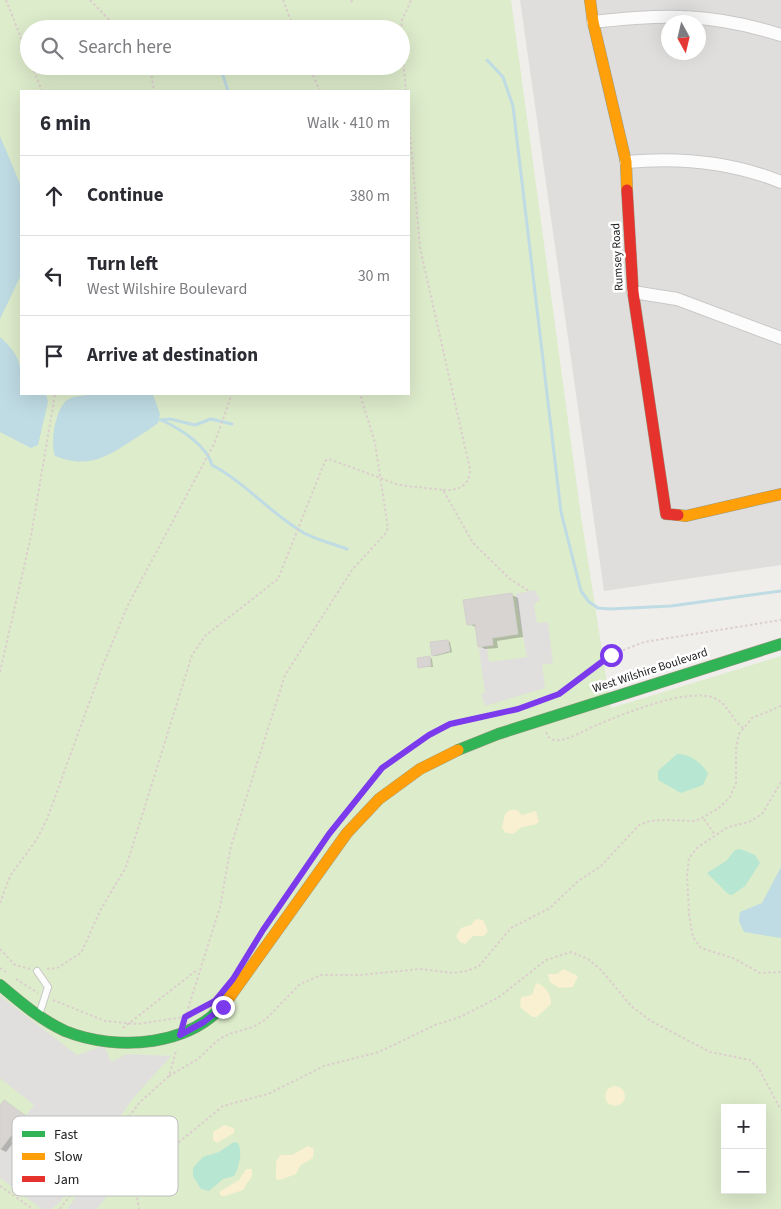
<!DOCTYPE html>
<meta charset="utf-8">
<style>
:root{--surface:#fff;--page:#f7f7f7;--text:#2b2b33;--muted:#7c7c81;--line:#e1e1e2}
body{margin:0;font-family:"Source Sans 3",sans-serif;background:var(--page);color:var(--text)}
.controls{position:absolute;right:15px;bottom:15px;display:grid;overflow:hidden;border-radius:0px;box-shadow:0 5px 20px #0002}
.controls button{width:45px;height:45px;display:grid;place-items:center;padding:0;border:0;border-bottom:1px solid var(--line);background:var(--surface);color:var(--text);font:25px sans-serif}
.compass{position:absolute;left:661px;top:15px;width:45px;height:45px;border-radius:50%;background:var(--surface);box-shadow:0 5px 20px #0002;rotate:172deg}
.stop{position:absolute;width:15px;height:15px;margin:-11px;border:4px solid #7c3aed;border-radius:50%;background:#fff}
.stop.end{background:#7c3aed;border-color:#fff;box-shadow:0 1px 5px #0008}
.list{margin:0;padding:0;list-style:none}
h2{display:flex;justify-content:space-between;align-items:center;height:65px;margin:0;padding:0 20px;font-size:21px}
h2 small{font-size:16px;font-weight:400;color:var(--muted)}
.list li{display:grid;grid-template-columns:32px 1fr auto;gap:15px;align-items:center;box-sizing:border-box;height:80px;padding:0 20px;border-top:1px solid var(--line)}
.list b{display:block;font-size:19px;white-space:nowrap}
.list p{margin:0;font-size:16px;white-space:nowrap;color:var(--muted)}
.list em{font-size:16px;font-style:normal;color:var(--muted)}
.icon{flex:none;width:28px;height:28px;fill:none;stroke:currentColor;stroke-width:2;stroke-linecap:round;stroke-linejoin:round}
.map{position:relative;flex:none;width:781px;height:1209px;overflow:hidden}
.search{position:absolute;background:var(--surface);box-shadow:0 5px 20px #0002;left:20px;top:20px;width:390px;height:55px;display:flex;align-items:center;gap:12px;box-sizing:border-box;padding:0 18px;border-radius:28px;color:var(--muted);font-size:19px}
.panel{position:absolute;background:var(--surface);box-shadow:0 5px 20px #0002;left:20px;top:90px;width:390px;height:305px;border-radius:0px}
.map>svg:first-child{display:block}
</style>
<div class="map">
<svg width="781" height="1209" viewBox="0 0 781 1209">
<rect width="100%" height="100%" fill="#f0eeeb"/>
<!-- residential -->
<path fill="#dfdedc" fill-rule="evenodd" d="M520,0H781V565L604,591ZM668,22H698V52H668Z"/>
<!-- grass -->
<path fill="#ddeccb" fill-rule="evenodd" d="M0,0H511L581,516L611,708L781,656V1209H0ZM29,29H401V66H29ZM21,91H409V394H21ZM725,1108H762V1190H725Z"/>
<!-- sand -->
<g fill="#f8f0d0">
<path d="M510,810H517L522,815L536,811L539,822L534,825L522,827L513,834L506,833L502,828L505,814Z"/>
<path d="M476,919L483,920L488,931L484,936H473L465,944L460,942L456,936L461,928L471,925Z"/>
<path d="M563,969L578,976L573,987L559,988L550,982L548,974H557Z"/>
<path d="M536,983C545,985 552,995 551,1004L537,1017H532L520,1007L521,997L532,995Z"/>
<circle cx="615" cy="1096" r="10"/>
<path d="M224,1125L234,1128V1133L217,1143L213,1140V1132Z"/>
<path d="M308,1146L314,1149L313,1158L301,1165L296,1174L280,1180L276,1179V1162L280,1155H292Z"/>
<path d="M246,1169H252V1176L243,1190L225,1196H221L219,1192L239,1180Z"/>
</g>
<!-- pitch -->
<g fill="#b7e6d2">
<path d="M677,754C688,753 703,763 708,774L703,785L681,793L658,780V771Z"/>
<path d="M740,849L755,855L760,863L745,886L732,895L728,894L707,873L726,861L735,850Z"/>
<path d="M234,1142L238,1143C243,1152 239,1167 234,1176L223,1179L209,1191L201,1189L193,1176V1168L203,1157L219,1152Z"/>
</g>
<!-- parking -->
<g fill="#e0dfde">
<path d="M535,590L540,600L534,604L537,623L548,622L553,663L542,665L545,688L485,706L481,694L485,693L479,648L487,647L489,662L527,657L515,594Z"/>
<path d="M0,996L77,1055L100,1047L105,1048L111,1062L127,1054L171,1056L133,1098L60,1202L51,1209H42L0,1178V1151L34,1105L0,1078Z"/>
<path d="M120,1139L138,1154L97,1209H67Z"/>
</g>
<!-- water -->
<g fill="#bfdbe3">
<path d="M0,136L21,186V275L0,319Z"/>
<path d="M0,337C22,357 21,365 21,394H46L48,402L38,445L31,448L0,432Z"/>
<path d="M94,394H153L160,414L158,423C152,428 145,432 139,436C109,455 92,470 55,456C50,442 55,410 67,400C74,395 86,396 94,394Z"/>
<path d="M781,867V938L744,932L739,921L740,912L762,903Z"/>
</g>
<!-- shadow -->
<g fill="#0003">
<path d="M512,595L518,598L523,637L497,641L498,648L485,649L479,646L476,627L468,624Z"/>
<path d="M448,641L450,642L452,652L436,656L433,655Z"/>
<path d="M430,657L432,659L433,667H420Z"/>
<path d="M10,1105L31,1120L6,1152L0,1149V1107Z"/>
</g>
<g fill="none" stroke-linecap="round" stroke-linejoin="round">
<!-- stream -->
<g stroke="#bfdbe3" stroke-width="3">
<path d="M221,29L223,23"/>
<path d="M487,60L503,77L513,106L561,512L581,591L589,602L598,608L610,609L671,606L781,591"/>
<path d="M220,66L228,91"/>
<path d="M160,420L170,419L195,425L211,419L232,424"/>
<path d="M163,421C181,429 207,446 212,465C246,483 271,514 304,533C317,540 334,544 347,549"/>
</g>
</g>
<!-- building -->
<g fill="#d7d4d2" stroke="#d3d0cc">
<path d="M512,593L518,634L492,638L493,645L478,647L475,624L467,625L463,600Z"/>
<path d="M448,640L450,651L432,656L430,642Z"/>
<path d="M430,656L431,666L418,668L417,658Z"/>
<path d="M4,1100L26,1116L0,1150V1105Z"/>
</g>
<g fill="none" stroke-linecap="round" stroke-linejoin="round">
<!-- lane casing -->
<g stroke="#c9c8c7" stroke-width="8">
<path id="lane" d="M37,971L48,987L39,1015"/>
</g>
<!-- street casing -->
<g stroke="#c9c8c7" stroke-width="14">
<g id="street">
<path d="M593,22C664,14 712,13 781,35"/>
<path d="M626,162C678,157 732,162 781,182"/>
<path d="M633,292L677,299L781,338"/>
</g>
</g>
<!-- fast casing -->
<g stroke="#999a82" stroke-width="12">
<g id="fast">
<path d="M458,750L498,734L781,644"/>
<path d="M0,985C20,1002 41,1020 65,1031C117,1052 194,1047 229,998"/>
</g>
</g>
<!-- slow casing -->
<g stroke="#999a82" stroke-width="12">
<g id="slow">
<path d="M590,0L593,22L626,162L627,190"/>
<path d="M678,515L686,516L781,494"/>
<path d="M229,998L347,833L379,799L420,769L458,750"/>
</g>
</g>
<!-- jam casing -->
<g stroke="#999a82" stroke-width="12">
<path id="jam" d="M627,190L633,292L666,514L678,515"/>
</g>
<!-- path -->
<g stroke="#dccecd" stroke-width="2" stroke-dasharray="2.5 2.5" stroke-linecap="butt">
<path d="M6,0L29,58"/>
<path d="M90,0L118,29"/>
<path d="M283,0L294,29"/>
<path d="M351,0L353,3"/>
<path d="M401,31L402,20L411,0"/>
<path d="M401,34L406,91"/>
<path d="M32,66L42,91"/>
<path d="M150,66L154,91"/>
<path d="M309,66L320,91"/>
<path d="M409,122L420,248L470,469C470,486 458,491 443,490"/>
<path d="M21,324V331"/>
<path d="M0,672L31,536L55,394"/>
<path d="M546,732C548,736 549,739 554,740C567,742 584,730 597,725C623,714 688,687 714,698C728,703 731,719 743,728"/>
<path d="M781,782L762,814L749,822L728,827L698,847L689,858L687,875L689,914L693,937L701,948L733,958L760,973L781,972"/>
<path d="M346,813L382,767L429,735L450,724L519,709L551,697L568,688L611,655L644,642L781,620"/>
<path d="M704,819L715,835"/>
<path d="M0,903L10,876L37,839L47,819L103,665L128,605L214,444L232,394"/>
<path d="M0,949L15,965L30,969"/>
<path d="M0,968L6,972"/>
<path d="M47,969L57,968L81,953L101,909L126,867L192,655L205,636L278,579L325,461L329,459L399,485L443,490L473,543L510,579L529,591"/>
<path d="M16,979L38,993"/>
<path d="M53,1000L105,1021L138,1024L184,1017"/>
<path d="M185,1018L220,907L231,846L285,675L352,570L385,534L388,528L375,443L360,394"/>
<path d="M123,1028L198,969"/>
<path d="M169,1076L198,1059L218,1040L229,1034L253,1027L265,1020L300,984L321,975H359L421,969L453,973L467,971L479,966L511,928L550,908L578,881L600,867L639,825L650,821L665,820L696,821L719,808L730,797L736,783V749L739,734L752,718L781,706"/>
<path d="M120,1132L141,1147L145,1154L134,1180L139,1209"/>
<path d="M149,1160L155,1159L167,1152L223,1106L268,1094L324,1066L379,1052L435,1025L460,1017L499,997L546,960L571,952L588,959L602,971L631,1006L651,1021L710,1052L750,1060L759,1069L781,1110"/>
<path d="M0,1186L33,1209"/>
<path d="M136,1195L153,1175L152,1166L145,1157"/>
<path d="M60,1209L140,1102L169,1076L176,1051"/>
</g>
<!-- lane -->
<use href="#lane" stroke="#fdfcfc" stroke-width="6"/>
<!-- street -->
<use href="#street" stroke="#fdfcfc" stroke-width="12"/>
<!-- fast -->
<use href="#fast" stroke="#30b455" stroke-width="11"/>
<!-- slow -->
<use href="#slow" stroke="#ff9f0a" stroke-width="11"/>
<!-- jam -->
<use href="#jam" stroke="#e5322d" stroke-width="11"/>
</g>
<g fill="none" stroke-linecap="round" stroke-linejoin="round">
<!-- route -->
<path stroke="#7c3aed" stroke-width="6" d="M223,1007L204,1022L180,1035L185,1017L215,1001L233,979L263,930L329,834L382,768L429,735L450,724L518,709L559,694L611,655"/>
</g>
<g text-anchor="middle" stroke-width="5" stroke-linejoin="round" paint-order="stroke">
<!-- street labels -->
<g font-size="12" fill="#222" stroke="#fff">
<text transform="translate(617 257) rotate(-93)" y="4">Rumsey Road</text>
<text transform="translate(650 670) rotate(-18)" y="4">West Wilshire Boulevard</text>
</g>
</g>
<!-- legend -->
<rect x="12" y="1116" width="166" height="80" rx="8" fill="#fff" stroke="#bdbdbd" stroke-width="1"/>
<rect x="22" y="1131" width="23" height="6" fill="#30b455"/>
<rect x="22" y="1153" width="23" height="7" fill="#ff9f0a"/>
<rect x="22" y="1176" width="23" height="6" fill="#e5322d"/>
<g font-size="14" fill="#222">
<text x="54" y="1139">Fast</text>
<text x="54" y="1161">Slow</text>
<text x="54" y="1184">Jam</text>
</g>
</svg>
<div class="controls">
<button>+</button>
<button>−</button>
</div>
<svg class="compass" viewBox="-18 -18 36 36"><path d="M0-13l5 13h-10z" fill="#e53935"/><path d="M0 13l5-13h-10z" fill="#7c7c81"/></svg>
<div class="stop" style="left:611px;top:655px"></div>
<div class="stop end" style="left:223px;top:1007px"></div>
<div class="search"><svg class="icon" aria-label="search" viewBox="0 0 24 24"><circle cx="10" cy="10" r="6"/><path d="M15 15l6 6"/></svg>Search here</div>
<section class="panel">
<h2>6 min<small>Walk · 410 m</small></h2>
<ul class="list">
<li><svg class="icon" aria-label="ahead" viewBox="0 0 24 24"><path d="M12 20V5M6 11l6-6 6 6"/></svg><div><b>Continue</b></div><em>380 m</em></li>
<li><svg class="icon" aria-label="left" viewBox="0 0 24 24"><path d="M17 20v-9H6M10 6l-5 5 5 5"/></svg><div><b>Turn left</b><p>West Wilshire Boulevard</p></div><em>30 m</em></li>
<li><svg class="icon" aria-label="arrive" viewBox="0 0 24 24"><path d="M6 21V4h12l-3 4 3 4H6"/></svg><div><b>Arrive at destination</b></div></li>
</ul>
</section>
</div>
